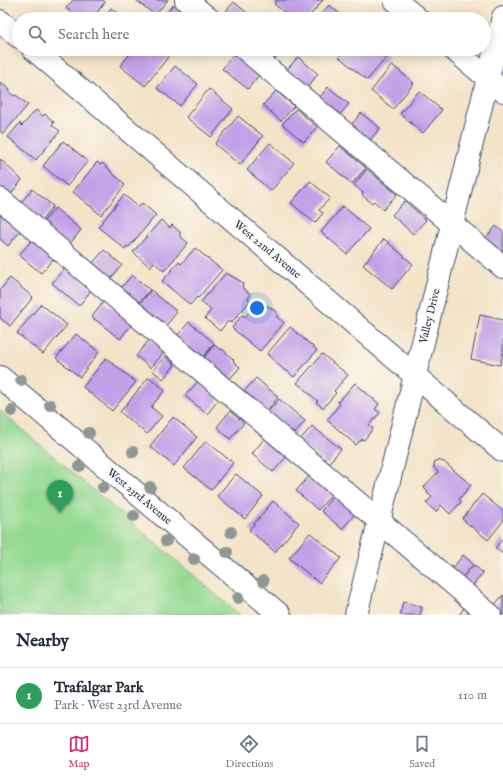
<!DOCTYPE html>
<meta charset="utf-8">
<style>
:root{--surface:#fff;--page:#f2f2f3;--text:#1f2937;--muted:#747a83;--line:#e0e1e3;--accent:#db2777}
body{margin:0;font-family:"IM FELL English",serif;background:var(--page);color:var(--text)}
.you{position:absolute;left:257px;top:308px;width:14px;height:14px;margin:-10px;border:3px solid #fff;border-radius:50%;background:#1a73e8;box-shadow:0 0 0 6px #1a73e833}
.badge{display:grid;place-items:center;width:26px;height:26px;border-radius:50%;background:var(--accent);color:#fff;font-size:13px;font-weight:700}
.pin{position:absolute;translate:-50% -33px;filter:drop-shadow(0 1px 2px #0008)}
.pin::after{content:'';position:absolute;top:21px;width:14px;height:12px;background:inherit;clip-path:polygon(0 0,100% 0,50% 100%)}
.list{margin:0;padding:0;list-style:none}
h2{display:flex;justify-content:space-between;align-items:center;height:52px;margin:0;padding:0 16px;font-size:17px}
h2 small{font-size:13px;font-weight:400;color:var(--muted)}
.list li{display:grid;grid-template-columns:26px 1fr auto;gap:12px;align-items:center;box-sizing:border-box;height:56px;padding:0 16px;border-top:1px solid var(--line)}
.list b{display:block;font-size:15px;white-space:nowrap}
.list p{margin:0;font-size:13px;white-space:nowrap;color:var(--muted)}
.list em{font-size:13px;font-style:normal;color:var(--muted)}
.icon{flex:none;width:22px;height:22px;fill:none;stroke:currentColor;stroke-width:2;stroke-linecap:round;stroke-linejoin:round}
.map{position:relative;flex:none;width:503px;height:615px;overflow:hidden}
.search{position:absolute;background:var(--surface);box-shadow:0 2px 10px #0003;left:12px;right:12px;top:12px;height:44px;display:flex;align-items:center;gap:10px;box-sizing:border-box;padding:0 14px;border-radius:22px;color:var(--muted);font-size:15px}
.sheet{height:108px;background:var(--surface)}
nav{display:flex;justify-content:space-around;align-items:center;box-sizing:border-box;height:56px;border-top:1px solid var(--line);background:var(--surface);font-size:11px;color:var(--muted)}
nav a{display:grid;justify-items:center;gap:2px}
nav .on{color:var(--accent)}
.map>svg:first-child{display:block}
</style>
<div class="map">
<svg width="503" height="615" viewBox="0 0 503 615">
<rect width="100%" height="100%" fill="#fbf7ec"/>
<filter id="ink" filterUnits="userSpaceOnUse"><feTurbulence type="fractalNoise" baseFrequency=".025" numOctaves="2"/><feDisplacementMap in="SourceGraphic" scale="8" xChannelSelector="R" yChannelSelector="G"/><feConvolveMatrix kernelMatrix="1 2 1 2 8 2 1 2 1" color-interpolation-filters="sRGB"/></filter>
<filter id="wash" filterUnits="userSpaceOnUse"><feTurbulence type="fractalNoise" baseFrequency=".012" numOctaves="4" result="noise"/><feDisplacementMap in="SourceGraphic" scale="16" xChannelSelector="R" yChannelSelector="G"/><feGaussianBlur stdDeviation="0.9" result="paint"/><feColorMatrix in="noise" values="0 0 0 0 0 0 0 0 0 0 0 0 0 0 0 0 0 1.4 0 .05"/><feComposite in="paint" operator="in"/></filter>
<g filter="url(#wash)">
<rect width="100%" height="100%" fill="#f3e3c7"/>
<!-- green -->
<path fill="#95da93" stroke="#588478" d="M0,411L240,615H0Z"/>
<g id="blocks">
<!-- building -->
<g fill="#c2a1e8">
<path d="M73,0H103L105,2L92,19H81L66,8Z"/>
<path d="M136,0H168L155,15Z"/>
<path d="M277,0H323L307,19H293L274,4Z"/>
<path d="M234,2L254,19H223L221,17Z"/>
<path d="M173,5L190,19H161Z"/>
<path d="M329,5L346,19H317Z"/>
<path d="M111,8L124,19H102Z"/>
<path d="M134,49H160L169,56L145,86L120,66Z"/>
<path d="M260,49H283L274,60Z"/>
<path d="M346,49H379L388,56L367,80L339,57Z"/>
<path d="M234,54L259,75L248,89L222,69Z"/>
<path d="M298,57L318,74L306,89L285,72Z"/>
<path d="M392,65L414,83L393,109L371,91Z"/>
<path d="M175,66L198,84L180,106L157,88Z"/>
<path d="M0,82L10,90L9,92L14,96L16,95L28,105L3,134L0,131Z"/>
<path d="M328,87L349,104L337,118L316,102Z"/>
<path d="M209,89L233,109L211,137L186,117Z"/>
<path d="M276,91L294,106L281,121L263,105Z"/>
<path d="M419,91L442,110L423,133L400,114Z"/>
<path d="M296,109L317,127L304,142L282,124Z"/>
<path d="M36,110L43,116L45,114L54,122L52,125L60,131L36,160L8,137L20,123L22,126Z"/>
<path d="M361,113L380,128L367,144L348,129Z"/>
<path d="M238,116L263,136L240,165L215,144Z"/>
<path d="M63,141L88,161L67,186L43,166Z"/>
<path d="M270,143L294,163L271,191L247,170Z"/>
<path d="M340,146L366,168L352,184L326,162Z"/>
<path d="M0,159L22,180L9,196L0,188Z"/>
<path d="M97,162L100,165L102,163L111,171V172L124,183L123,184L125,185L101,215L73,192Z"/>
<path d="M367,169L397,194L383,210L374,201L372,203L362,195L363,193L354,185Z"/>
<path d="M310,181L330,198L319,210L323,213L315,223L291,203Z"/>
<path d="M32,189L53,206L41,222L19,205Z"/>
<path d="M124,195L139,207L142,203L156,215L129,247L127,246L125,249L98,227Z"/>
<path d="M405,201L426,220L413,234L392,215Z"/>
<path d="M343,206L369,229L347,254L321,232Z"/>
<path d="M55,208L81,230L68,246L41,225Z"/>
<path d="M0,211L22,229L8,246L0,239Z"/>
<path d="M161,220L170,228L172,225L181,233L179,235L188,243L164,271L154,262L150,267L133,252Z"/>
<path d="M496,226L503,232V262L481,244Z"/>
<path d="M384,239L413,264L392,289L363,265Z"/>
<path d="M32,240L54,258L41,273L19,255Z"/>
<path d="M195,248L222,270L198,298L197,297L190,305L162,281L179,262L181,264Z"/>
<path d="M104,250L122,265L109,281L90,266Z"/>
<path d="M66,267L92,289L79,306L52,283Z"/>
<path d="M226,273L242,282L243,285L242,287L251,295L248,299L250,301L231,323L228,321L220,331L205,318L211,310L201,302Z"/>
<path d="M132,275L150,290L137,305L119,290Z"/>
<path d="M10,278L33,297L10,326L0,318V290Z"/>
<path d="M151,290L177,312L164,328L138,306Z"/>
<path d="M104,301L132,324L120,339L92,317Z"/>
<path d="M259,301L274,310L278,315L276,316L284,323L260,351L232,328L242,315L245,317Z"/>
<path d="M41,304L67,325L43,354L17,333Z"/>
<path d="M480,315L503,320V353L500,365L471,359Z"/>
<path d="M189,322L214,343L202,359L176,337Z"/>
<path d="M290,327L299,335L317,350L294,377L286,370L285,371L267,354Z"/>
<path d="M76,334L99,352L80,377L56,358Z"/>
<path d="M150,339L165,351L151,368L136,356Z"/>
<path d="M214,345L221,350L222,349L234,360L233,361L240,367L228,381L202,360Z"/>
<path d="M322,354L348,375L334,391L336,393L323,408L316,402L318,401L297,383Z"/>
<path d="M165,356L175,365L163,379L153,371Z"/>
<path d="M106,358L136,382L112,411L83,387Z"/>
<path d="M149,377L165,390L151,407L162,416L147,434L120,412Z"/>
<path d="M256,378L278,397L265,413L242,394Z"/>
<path d="M199,380L220,398L207,414L185,396Z"/>
<path d="M355,383L379,404L375,409L380,413L369,425L373,429L364,440L362,439L356,445L327,420L340,404L338,402Z"/>
<path d="M279,399L305,421L292,436L266,414Z"/>
<path d="M230,411L244,423L230,439L217,427Z"/>
<path d="M173,417L197,437L174,466L150,446Z"/>
<path d="M312,426L341,449L327,465L299,441Z"/>
<path d="M265,438L287,456L273,472L252,454Z"/>
<path d="M206,441L233,463L211,490L184,468Z"/>
<path d="M438,460L444,462L471,485L459,499L461,502L450,514L441,505L436,512L426,503L432,497L427,493L428,491L424,487L438,472L434,468V465L435,461Z"/>
<path d="M236,474L263,496L245,519L217,496Z"/>
<path d="M310,475L332,494L318,510L296,491Z"/>
<path d="M482,494L503,511V521L488,540L462,519Z"/>
<path d="M334,495L355,514L342,529L321,511Z"/>
<path d="M273,501L299,523L275,552L249,530Z"/>
<path d="M310,533L341,558L319,583L289,558Z"/>
<path d="M503,538V554L495,548Z"/>
<path d="M463,555L473,564L461,578L452,569Z"/>
<path d="M474,565L483,573L472,586L463,578Z"/>
<path d="M503,595V615H500L492,608Z"/>
<path d="M403,602L422,607L420,615H400Z"/>
<path d="M464,608L473,615H459Z"/>
</g>
</g>
</g>
<g filter="url(#ink)">
<use href="#blocks" fill-opacity="0" stroke="#3b4a6e" stroke-width="1"/>
<g fill="none" stroke-linecap="round" stroke-linejoin="round">
<!-- minor casing -->
<g stroke="#3b4a6e" stroke-width="24">
<g id="minor">
<path d="M186,0L209,19"/>
<path d="M395,0L418,19"/>
<path d="M0,21L19,37"/>
<path d="M33,49L503,451"/>
<path d="M245,49L503,267"/>
<path d="M453,49L503,91"/>
<path d="M0,199L490,615"/>
<path d="M0,377L280,615"/>
<path d="M356,615L503,17"/>
</g>
</g>
<!-- minor -->
<use href="#minor" stroke="#fff" stroke-width="22"/>
</g>
<!-- trees -->
<g fill="#8d9894">
<circle cx="21" cy="380" r="6"/>
<circle cx="50" cy="405" r="6"/>
<circle cx="12" cy="411" r="6"/>
<circle cx="89" cy="433" r="6"/>
<circle cx="133" cy="452" r="6"/>
<circle cx="80" cy="466" r="6"/>
<circle cx="103" cy="487" r="6"/>
<circle cx="150" cy="487" r="6"/>
<circle cx="134" cy="516" r="6"/>
<circle cx="231" cy="532" r="6"/>
<circle cx="166" cy="541" r="6"/>
<circle cx="227" cy="552" r="6"/>
<circle cx="194" cy="559" r="6"/>
<circle cx="263" cy="581" r="6"/>
<circle cx="238" cy="598" r="6"/>
</g>
</g>
<g text-anchor="middle" stroke-width="3" stroke-linejoin="round" paint-order="stroke">
<!-- street labels -->
<g font-size="11" fill="#1b2f5e" stroke="#fbf7ec">
<text transform="translate(268 249) rotate(40)" y="4">West 22nd Avenue</text>
<text transform="translate(429 316) rotate(-76)" y="4">Valley Drive</text>
<text transform="translate(140 496) rotate(40)" y="4">West 23rd Avenue</text>
</g>
</g>
</svg>
<div class="you"></div>
<div class="pin badge" style="left:60px;top:513px;background:#2e9e5b">1</div>
<div class="search"><svg class="icon" aria-label="search" viewBox="0 0 24 24"><circle cx="10" cy="10" r="6"/><path d="M15 15l6 6"/></svg>Search here</div>
</div>
<section class="sheet">
<h2>Nearby<small></small></h2>
<ul class="list">
<li><span class="badge" style="background:#2e9e5b">1</span><div><b>Trafalgar Park</b><p>Park · West 23rd Avenue</p></div><em>110 m</em></li>
</ul>
</section>
<nav>
<a class="on"><svg class="icon" aria-label="map" viewBox="0 0 24 24"><path d="M3 6l6-2 6 2 6-2v14l-6 2-6-2-6 2zM9 4v14M15 6v14"/></svg>Map</a>
<a><svg class="icon" aria-label="directions" viewBox="0 0 24 24"><path d="M12 3l9 9-9 9-9-9zM9 14v-3h6M13 9l2 2-2 2"/></svg>Directions</a>
<a><svg class="icon" aria-label="saved" viewBox="0 0 24 24"><path d="M7 4h10v16l-5-4-5 4z"/></svg>Saved</a>
</nav>
